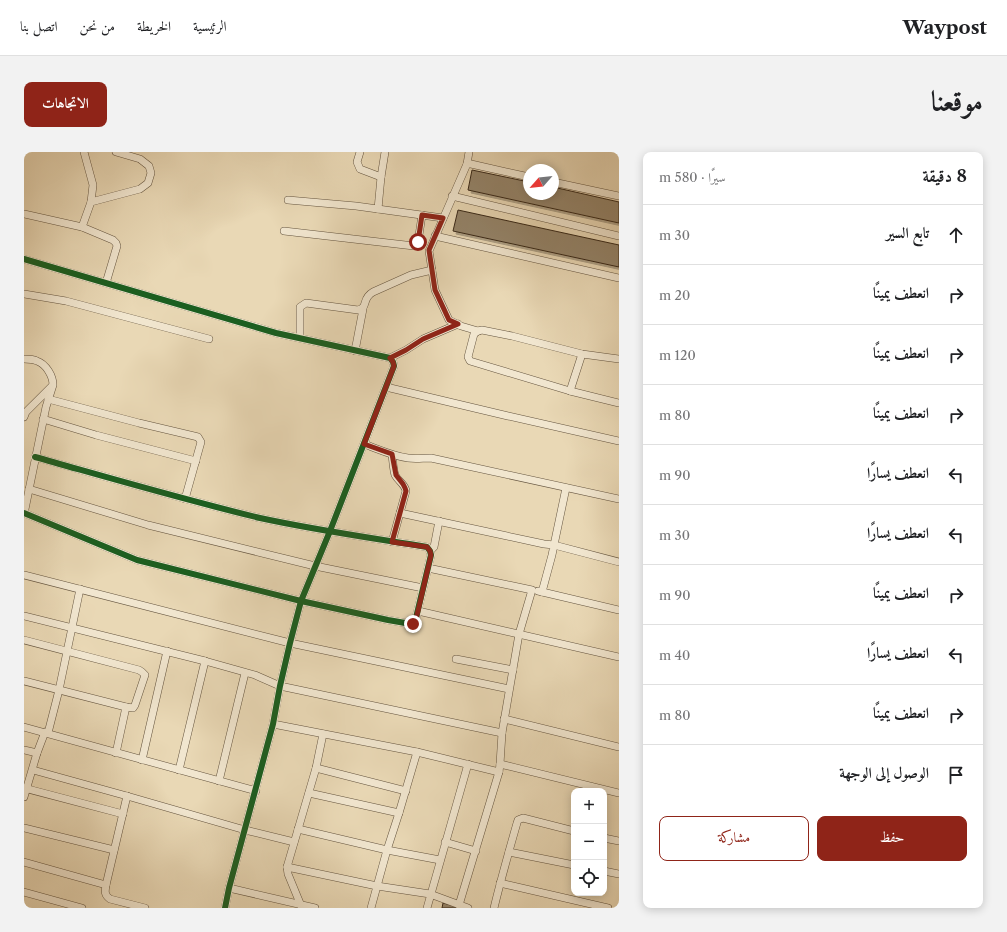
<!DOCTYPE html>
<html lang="ar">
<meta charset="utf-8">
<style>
:root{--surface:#fff;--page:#f2f2f2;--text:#202124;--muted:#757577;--line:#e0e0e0;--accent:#8f2418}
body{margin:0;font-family:"Libre Caslon Text",Amiri,serif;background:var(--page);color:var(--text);direction:rtl}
.controls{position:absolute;right:12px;bottom:12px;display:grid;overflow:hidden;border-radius:8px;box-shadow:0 2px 10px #0003}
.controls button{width:36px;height:36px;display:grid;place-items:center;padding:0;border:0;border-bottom:1px solid var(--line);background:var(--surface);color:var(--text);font:20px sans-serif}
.compass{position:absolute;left:499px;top:12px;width:36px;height:36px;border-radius:50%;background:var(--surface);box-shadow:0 2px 10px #0003;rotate:243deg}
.stop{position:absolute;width:12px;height:12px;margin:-9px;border:3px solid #8f2418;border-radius:50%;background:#fff}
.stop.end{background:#8f2418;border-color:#fff;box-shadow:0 1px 4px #0008}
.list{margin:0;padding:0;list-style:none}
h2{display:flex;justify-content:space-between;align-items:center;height:52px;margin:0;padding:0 16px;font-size:17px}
h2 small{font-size:13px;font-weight:400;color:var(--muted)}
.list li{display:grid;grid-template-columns:26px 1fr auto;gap:12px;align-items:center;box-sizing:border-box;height:60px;padding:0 16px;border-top:1px solid var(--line)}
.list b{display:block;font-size:15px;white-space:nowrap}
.list em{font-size:13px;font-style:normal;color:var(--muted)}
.actions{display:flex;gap:8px;padding:12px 16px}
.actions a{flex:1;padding:9px 0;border:1px solid var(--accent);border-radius:8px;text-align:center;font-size:14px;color:var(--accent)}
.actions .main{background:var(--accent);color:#fff}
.icon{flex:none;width:22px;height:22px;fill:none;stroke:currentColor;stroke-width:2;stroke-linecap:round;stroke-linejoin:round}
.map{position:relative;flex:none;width:595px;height:756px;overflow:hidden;direction:ltr;border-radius:8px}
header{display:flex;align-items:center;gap:24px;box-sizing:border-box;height:56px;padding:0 20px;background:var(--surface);border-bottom:1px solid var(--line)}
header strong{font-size:19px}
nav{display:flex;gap:22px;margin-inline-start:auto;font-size:14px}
.intro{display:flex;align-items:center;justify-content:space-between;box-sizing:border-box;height:96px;padding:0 24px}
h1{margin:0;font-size:28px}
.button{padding:10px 18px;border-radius:8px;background:var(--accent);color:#fff;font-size:14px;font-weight:700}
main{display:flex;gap:24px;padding:0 24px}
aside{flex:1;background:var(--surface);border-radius:8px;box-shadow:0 2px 10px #0003}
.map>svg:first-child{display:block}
</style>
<header>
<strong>Waypost</strong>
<nav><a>الرئيسية</a><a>الخريطة</a><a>من نحن</a><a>اتصل بنا</a></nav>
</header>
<div class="intro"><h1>موقعنا</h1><a class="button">الاتجاهات</a></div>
<main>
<aside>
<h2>8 دقيقة<small>سيرًا · 580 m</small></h2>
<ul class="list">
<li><svg class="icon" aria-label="ahead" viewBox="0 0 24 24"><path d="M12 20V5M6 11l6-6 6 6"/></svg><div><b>تابع السير</b></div><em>30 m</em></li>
<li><svg class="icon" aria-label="right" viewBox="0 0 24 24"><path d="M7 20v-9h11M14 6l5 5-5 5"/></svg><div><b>انعطف يمينًا</b></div><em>20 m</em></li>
<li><svg class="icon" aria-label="right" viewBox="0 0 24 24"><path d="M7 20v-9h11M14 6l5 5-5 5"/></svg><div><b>انعطف يمينًا</b></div><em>120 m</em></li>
<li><svg class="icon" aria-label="right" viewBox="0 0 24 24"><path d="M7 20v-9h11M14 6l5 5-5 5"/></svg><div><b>انعطف يمينًا</b></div><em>80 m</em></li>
<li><svg class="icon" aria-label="left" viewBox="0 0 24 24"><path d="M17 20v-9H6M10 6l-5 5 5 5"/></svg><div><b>انعطف يسارًا</b></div><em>90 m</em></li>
<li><svg class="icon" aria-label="left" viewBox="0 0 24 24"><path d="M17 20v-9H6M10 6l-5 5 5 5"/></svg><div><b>انعطف يسارًا</b></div><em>30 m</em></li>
<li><svg class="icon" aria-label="right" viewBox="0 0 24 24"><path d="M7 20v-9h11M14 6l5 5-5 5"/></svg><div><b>انعطف يمينًا</b></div><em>90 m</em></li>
<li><svg class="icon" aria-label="left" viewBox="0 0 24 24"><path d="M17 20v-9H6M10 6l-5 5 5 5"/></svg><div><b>انعطف يسارًا</b></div><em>40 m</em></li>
<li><svg class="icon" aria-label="right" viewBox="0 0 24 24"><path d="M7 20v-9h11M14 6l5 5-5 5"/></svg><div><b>انعطف يمينًا</b></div><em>80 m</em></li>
<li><svg class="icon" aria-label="arrive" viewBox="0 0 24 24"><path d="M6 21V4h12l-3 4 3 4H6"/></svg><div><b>الوصول إلى الوجهة</b></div></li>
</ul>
<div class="actions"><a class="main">حفظ</a><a>مشاركة</a></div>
</aside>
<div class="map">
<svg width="595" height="756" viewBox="0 0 595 756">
<defs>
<filter id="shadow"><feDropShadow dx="3" dy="3" stdDeviation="0" flood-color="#0004"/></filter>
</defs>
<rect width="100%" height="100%" fill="#e9d8b5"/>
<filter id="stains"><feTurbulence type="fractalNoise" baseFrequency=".005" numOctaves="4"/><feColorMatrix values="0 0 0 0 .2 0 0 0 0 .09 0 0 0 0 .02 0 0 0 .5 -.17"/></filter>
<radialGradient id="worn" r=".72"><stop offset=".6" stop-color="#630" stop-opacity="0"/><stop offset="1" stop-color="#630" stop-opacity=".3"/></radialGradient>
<!-- building -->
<g fill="#94846a" stroke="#382818" filter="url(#shadow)">
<path d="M448,18L505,30V42H529V35L595,50V71L444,38Z"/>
<path d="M434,58L595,93V115L429,79Z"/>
<path d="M419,751L440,756H418Z"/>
</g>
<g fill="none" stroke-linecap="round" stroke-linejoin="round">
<!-- minor casing -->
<g stroke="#64543f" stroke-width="8">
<g id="minor">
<path d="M336,0L333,10L336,17L357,25"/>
<path d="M443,12L445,0"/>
<path d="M529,30L595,44"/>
<path d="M428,44L595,84"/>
<path d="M264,48L332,54L419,66"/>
<path d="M67,50L116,37L124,31L127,21L125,14L116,7L92,0"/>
<path d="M354,57L357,25L361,0"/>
<path d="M0,62L58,75L89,88L92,91L93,94L82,131"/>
<path d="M58,75L67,50L69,33L60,0"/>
<path d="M260,79L390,94L394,90L398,63"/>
<path d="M411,84L595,126"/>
<path d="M0,107L252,181L366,206L369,210L370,214L306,379L277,449L266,491L256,534L249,572L205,736L201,756"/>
<path d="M0,142L42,149L185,187"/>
<path d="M454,179L437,174L425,168L411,138L405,99L443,12H447L505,25"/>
<path d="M276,186V155L282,151L334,158C345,155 337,147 349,140L387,123L408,118"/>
<path d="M331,199L339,157"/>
<path d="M366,206L382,198L399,187L434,172"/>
<path d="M0,207C4,207 9,207 13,209C22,212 29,224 29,233L22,255L0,362"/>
<path d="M595,207L558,202L488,184L458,178L454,179L450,182L444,205L446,209L546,239L595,251"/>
<path d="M362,235L484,264L595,289"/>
<path d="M546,239L558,202"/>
<path d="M24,247L115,271L170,284L174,285L177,290L161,347"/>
<path d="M0,265L2,260L27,235"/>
<path d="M19,267L72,283L172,309"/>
<path d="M340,292C354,297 369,304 384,306C391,307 399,306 407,306L595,347"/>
<path d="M368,303C369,309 369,316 371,323C374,329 381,332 382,339L368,390"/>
<path d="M542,336L530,393L595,410"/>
<path d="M5,337L124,373L291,414L399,436"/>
<path d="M0,361L113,408L277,449L364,468L387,472L391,470L407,403L406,399L403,395C348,386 291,378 236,366C161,348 86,326 11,305"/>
<path d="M376,361L520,392L530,393L528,403L518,440"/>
<path d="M406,399L410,395L415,369"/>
<path d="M404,416L508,438L495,482L478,581L476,612L475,620L435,753"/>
<path d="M0,423L266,491L485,537"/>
<path d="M514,439L595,458"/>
<path d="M394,459L595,505"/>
<path d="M0,464L181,509L231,523L256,534L478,581"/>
<path d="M0,488L115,518L118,520L121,523L111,553L109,556L102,555"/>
<path d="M432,507L489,518"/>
<path d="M0,529L102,555L92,601"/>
<path d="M480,567L595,595"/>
<path d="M249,572L393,600L475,620"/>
<path d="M0,575L232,639"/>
<path d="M24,581L35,538L56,437"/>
<path d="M0,598L13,601"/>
<path d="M118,608L143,499"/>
<path d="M476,612L595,641"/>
<path d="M292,616L382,639"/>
<path d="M9,618L103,644L221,678L270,690"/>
<path d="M155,618L181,509"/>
<path d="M195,629L221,521"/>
<path d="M0,636L99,662"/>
<path d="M285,641L375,661"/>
<path d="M103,644L82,733C81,739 80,743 86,747L121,756"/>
<path d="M0,645L13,601L21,580"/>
<path d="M0,676L90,698"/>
<path d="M274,677L363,698L416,708"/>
<path d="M580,686L595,689"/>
<path d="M421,690L452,699"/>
<path d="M485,700L550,713"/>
<path d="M0,710L82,733"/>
<path d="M263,715L353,734L406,742L444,756"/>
<path d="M580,719L595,722"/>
<path d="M476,731L584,756"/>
<path d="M205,736L291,756"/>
<path d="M0,740L58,756"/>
<path d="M278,756L264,722L263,715L292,616L299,582"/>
<path d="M347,756L363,698L375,661L393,600"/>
<path d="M403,756L444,612"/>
<path d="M470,756C477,727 485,699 493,671L494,668L499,666L550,679"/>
</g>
</g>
<!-- minor -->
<use href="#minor" stroke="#f1e6cf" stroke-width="7"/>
<!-- cycleway casing -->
<g stroke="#f1e6cf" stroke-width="8">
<g id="cycleway">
<path d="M0,107L252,181L366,206L369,210L370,214L306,379L277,449L266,491L256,534L249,572L205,736L201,756"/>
<path d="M0,361L113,408L277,449L364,468L387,472L391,470L407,403L406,399L403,395C348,386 291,378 236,366C161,348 86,326 11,305"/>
</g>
</g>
<!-- cycleway -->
<use href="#cycleway" stroke="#1b5e20" stroke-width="6"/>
</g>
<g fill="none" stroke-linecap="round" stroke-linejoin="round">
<!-- route -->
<path stroke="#8f2418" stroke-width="5" d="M389,472L391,470L394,459L407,403L406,399L403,395L368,390L382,339L381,336L379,332L372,323L368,302L340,292L370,214L369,210L366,206L382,198L399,187L434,172L425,168L411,138L405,98L419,66L398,63L394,90"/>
</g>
<rect width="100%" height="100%" filter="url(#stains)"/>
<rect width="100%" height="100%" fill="url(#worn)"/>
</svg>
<div class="controls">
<button>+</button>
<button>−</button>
<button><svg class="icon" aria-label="locate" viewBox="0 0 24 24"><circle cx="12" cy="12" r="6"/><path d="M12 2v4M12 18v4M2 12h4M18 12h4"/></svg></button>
</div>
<svg class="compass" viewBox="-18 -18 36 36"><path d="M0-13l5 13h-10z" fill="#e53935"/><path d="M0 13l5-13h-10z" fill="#757577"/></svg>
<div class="stop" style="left:394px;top:90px"></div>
<div class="stop end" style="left:389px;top:472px"></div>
</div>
</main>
